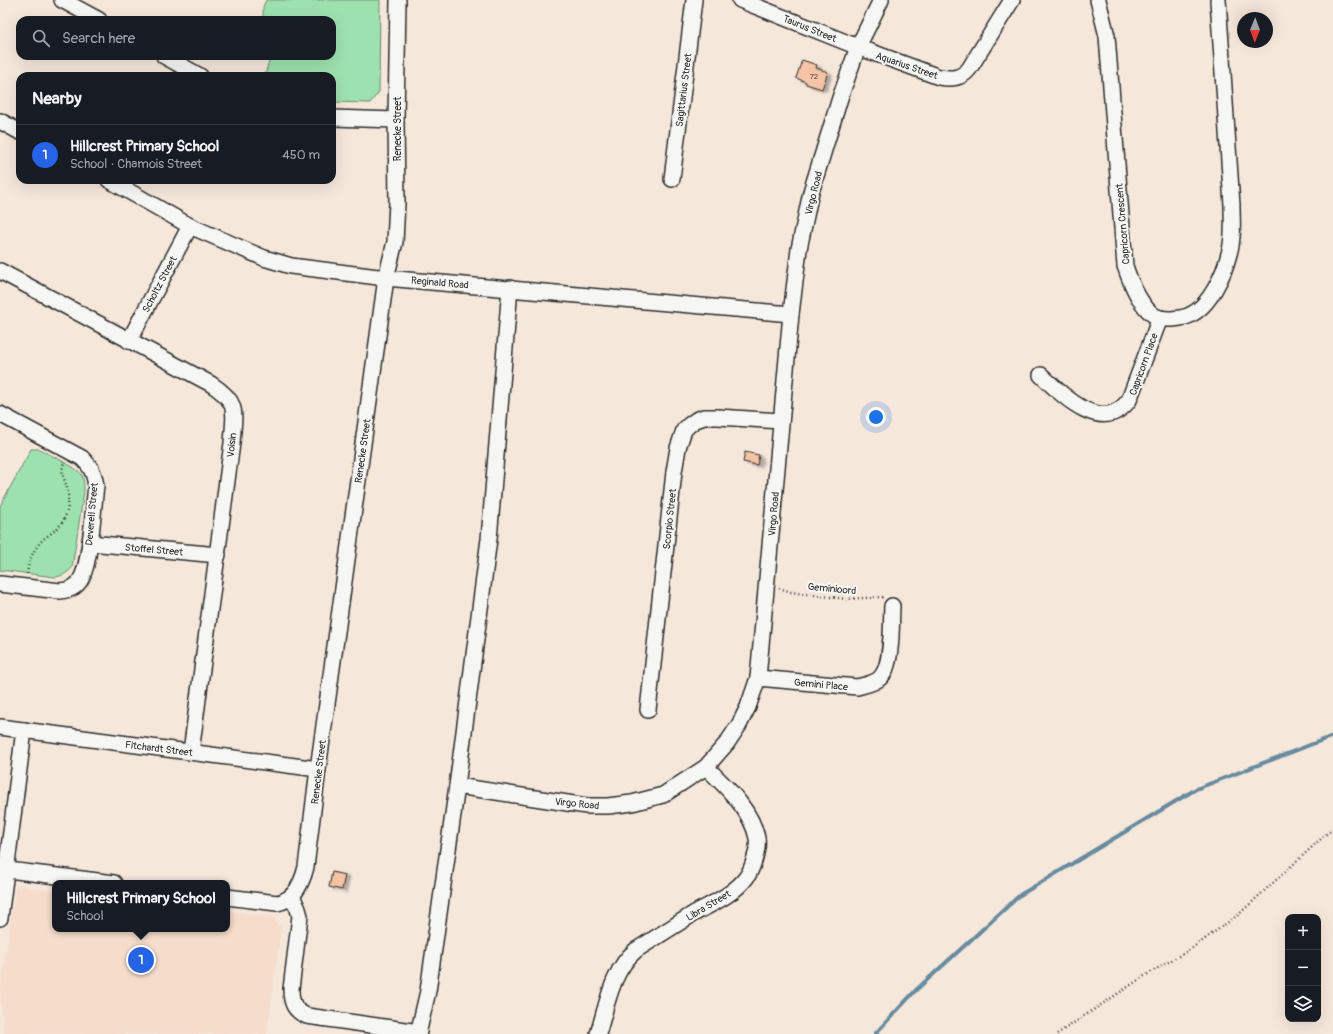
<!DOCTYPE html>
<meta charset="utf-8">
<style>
:root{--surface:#171b24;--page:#20242c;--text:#f1f3f6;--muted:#9ea1a6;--line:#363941;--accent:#2563eb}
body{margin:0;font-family:Pangolin,sans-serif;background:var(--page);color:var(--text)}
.controls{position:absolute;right:12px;bottom:12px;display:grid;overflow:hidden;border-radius:8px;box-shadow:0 4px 16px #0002}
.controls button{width:36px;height:36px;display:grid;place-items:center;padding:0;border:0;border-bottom:1px solid var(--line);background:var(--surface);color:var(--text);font:20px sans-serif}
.compass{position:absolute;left:1237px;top:12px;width:36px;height:36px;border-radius:50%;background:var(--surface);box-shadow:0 4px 16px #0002;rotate:181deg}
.you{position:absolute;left:876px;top:417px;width:14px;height:14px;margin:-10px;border:3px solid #fff;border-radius:50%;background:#1a73e8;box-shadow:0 0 0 6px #1a73e833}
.badge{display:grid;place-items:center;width:26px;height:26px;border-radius:50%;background:var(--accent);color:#fff;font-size:13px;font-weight:700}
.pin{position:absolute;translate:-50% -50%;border:2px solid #fff;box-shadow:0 1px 4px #0006}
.popup{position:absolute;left:52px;top:880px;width:178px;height:52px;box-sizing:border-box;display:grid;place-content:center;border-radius:8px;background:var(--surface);filter:drop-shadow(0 1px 3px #0005);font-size:13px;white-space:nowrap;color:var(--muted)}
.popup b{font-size:15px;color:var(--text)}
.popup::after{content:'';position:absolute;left:50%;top:100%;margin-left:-8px;border:8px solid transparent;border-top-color:var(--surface)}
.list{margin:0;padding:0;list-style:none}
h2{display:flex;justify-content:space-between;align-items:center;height:52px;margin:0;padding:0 16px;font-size:17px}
h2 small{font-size:13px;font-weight:400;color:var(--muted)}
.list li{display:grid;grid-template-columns:26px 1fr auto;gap:12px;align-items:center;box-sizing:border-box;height:60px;padding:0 16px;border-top:1px solid var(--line)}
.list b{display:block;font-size:15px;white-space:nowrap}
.list p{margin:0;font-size:13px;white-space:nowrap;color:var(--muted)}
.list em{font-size:13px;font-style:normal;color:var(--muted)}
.icon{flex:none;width:22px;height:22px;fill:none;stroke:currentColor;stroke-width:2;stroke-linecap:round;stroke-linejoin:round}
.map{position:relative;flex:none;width:1333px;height:1034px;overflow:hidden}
.search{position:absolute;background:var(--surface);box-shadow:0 4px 16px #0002;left:16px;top:16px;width:320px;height:44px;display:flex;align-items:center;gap:10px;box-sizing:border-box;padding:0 14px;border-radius:12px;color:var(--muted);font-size:15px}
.panel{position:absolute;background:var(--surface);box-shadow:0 4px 16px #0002;left:16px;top:72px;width:320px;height:112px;border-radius:12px}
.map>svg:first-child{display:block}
</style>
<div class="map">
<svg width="1333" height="1034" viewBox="0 0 1333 1034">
<defs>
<filter id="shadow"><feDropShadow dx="4.5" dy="2.5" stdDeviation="1" flood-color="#0004"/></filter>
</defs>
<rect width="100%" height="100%" fill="#f6e7db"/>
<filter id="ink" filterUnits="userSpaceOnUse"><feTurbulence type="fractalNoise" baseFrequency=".025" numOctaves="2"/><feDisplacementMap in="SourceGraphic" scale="8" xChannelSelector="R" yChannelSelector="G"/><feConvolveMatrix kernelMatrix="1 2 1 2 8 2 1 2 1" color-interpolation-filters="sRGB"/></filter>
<g filter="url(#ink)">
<!-- built -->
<path fill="#f6dccb" d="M16,886L55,891V929H227V911L272,917L281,928L267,1034H4L0,992Z"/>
<!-- green -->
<g fill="#9de2ae" stroke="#64866c">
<path d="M266,0H380L379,92L370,103L332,102V76H265L270,56H332V20H263V7Z"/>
<path d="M31,449H39C48,454 77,467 82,475C84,480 84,486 84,491L72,568C67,573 63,576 55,577L0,570V506Z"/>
</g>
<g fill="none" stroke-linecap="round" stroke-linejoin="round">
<!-- stream -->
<path stroke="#668b9f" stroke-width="4" d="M875,1034L916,990L1020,895L1196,789L1333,736"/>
</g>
<!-- building -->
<g fill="#f5c3a5" stroke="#2b2b2b" filter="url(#shadow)">
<path d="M802,60L817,65L816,68L828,72L822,89L806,84V82L796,78Z"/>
<path d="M745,452L759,455L757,465L743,462Z"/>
<path d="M332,872L345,875L342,890L329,887Z"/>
</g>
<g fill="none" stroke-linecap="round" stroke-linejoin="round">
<!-- street casing -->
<g stroke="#2b2b2b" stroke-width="18">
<g id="street">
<path d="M62,0L99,20"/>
<path d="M740,0L858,47L939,77C951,79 961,79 969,69L1012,0"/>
<path d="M1098,0L1107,36L1125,266C1130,281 1143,314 1160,318C1164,319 1169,319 1172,319C1179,318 1185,318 1190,315C1210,306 1224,274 1229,254C1234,238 1232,222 1232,205L1218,0"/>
<path d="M164,56L200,76"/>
<path d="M332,118L396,120"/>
<path d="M0,121L20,132"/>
<path d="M672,179L694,0"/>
<path d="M109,180L190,226L264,258L291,266L386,278L791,314"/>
<path d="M0,271L211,384C240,403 234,412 232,443L191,752"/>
<path d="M129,341L190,226"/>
<path d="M1041,375C1063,396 1103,436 1129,400L1160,318"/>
<path d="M0,414L82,458C91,467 94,472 96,486C93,507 91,567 79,582C74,589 68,590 60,591L0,584"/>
<path d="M90,543L218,555"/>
<path d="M758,678L857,687C864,685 874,684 880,678C893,666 891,624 892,606"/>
<path d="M648,710L674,472L678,448L684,430L689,425L696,420L704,417H718L781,421"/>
<path d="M0,727L318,769"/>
<path d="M457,786L587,806H608L632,803L663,795L706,767L727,743L739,725L748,707L758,678L791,314L799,249L811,192L840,98L858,47L881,0"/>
<path d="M0,869L114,883"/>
<path d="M292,896L298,909L300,916L291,989C291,1002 294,1011 307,1016L419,1032"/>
<path d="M227,897L277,903C295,900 302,883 306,867L318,769L386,278L395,242L397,202L396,120L398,0"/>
<path d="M0,918L24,730"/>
<path d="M418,1034L428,991L457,786L489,539L510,288"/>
<path d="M598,1034C607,1005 612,970 636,950C655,938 674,926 693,914C711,904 733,895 746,878C752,870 759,849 757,838C751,809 726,787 706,767"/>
</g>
</g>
<!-- path -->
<g stroke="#2b2b2b" stroke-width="2.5" stroke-dasharray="1 3" stroke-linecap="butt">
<path d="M27,574C29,559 34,547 46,537C54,531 61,526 65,517C68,510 69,501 68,493C67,483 59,473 64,463"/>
<path d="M779,588L791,592L846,599L883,597"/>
<path d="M1057,1034L1146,975L1191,949L1238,915L1324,836L1333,829"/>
</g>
<!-- street -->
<use href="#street" stroke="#f6f6f2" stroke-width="15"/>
</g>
</g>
<g text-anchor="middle" stroke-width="4" stroke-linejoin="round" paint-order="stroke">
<!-- number labels -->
<g font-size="8" fill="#5e514a">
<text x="814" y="79">72</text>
</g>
<!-- street labels -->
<g font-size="10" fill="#2b2b2b" stroke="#f6f6f2">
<text transform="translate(810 28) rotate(22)" y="4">Taurus Street</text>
<text transform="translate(907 65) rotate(19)" y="4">Aquarius Street</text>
<text transform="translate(683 90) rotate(-83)" y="4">Sagittarius Street</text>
<text transform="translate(397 129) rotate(-90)" y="4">Renecke Street</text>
<text transform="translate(813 193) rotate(-76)" y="4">Virgo Road</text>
<text transform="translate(1122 224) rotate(-95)" y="4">Capricorn Crescent</text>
<text transform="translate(440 282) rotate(5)" y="4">Reginald Road</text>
<text transform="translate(159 284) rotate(-62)" y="4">Scholtz Street</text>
<text transform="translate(1143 364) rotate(-70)" y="4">Capricorn Place</text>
<text transform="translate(231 445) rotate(-84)" y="4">Voisin</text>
<text transform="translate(362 451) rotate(-82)" y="4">Renecke Street</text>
<text transform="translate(91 514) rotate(-85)" y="4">Deverell Street</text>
<text transform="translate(773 514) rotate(-85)" y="4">Virgo Road</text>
<text transform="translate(669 519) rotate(-84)" y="4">Scorpio Street</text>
<text transform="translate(154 549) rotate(5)" y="4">Stoffel Street</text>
<text transform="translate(832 588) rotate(5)" y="4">Geminioord</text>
<text transform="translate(821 684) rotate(5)" y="4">Gemini Place</text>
<text transform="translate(159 748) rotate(7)" y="4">Fitchardt Street</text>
<text transform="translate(318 772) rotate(-83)" y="4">Renecke Street</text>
<text transform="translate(577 803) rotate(6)" y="4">Virgo Road</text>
<text transform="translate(708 905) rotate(-31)" y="4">Libra Street</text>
</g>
</g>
</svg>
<div class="controls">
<button>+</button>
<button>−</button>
<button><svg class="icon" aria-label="layers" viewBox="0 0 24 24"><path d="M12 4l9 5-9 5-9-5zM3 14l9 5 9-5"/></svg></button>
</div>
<svg class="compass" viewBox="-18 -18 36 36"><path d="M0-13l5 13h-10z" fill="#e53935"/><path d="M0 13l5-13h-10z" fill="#9ea1a6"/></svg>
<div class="you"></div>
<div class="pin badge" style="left:141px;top:960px">1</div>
<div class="popup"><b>Hillcrest Primary School</b>School</div>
<div class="search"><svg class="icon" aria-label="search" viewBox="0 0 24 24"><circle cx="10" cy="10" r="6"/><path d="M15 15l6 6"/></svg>Search here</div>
<section class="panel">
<h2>Nearby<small></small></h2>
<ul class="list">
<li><span class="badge">1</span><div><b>Hillcrest Primary School</b><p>School · Chamois Street</p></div><em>450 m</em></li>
</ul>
</section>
</div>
